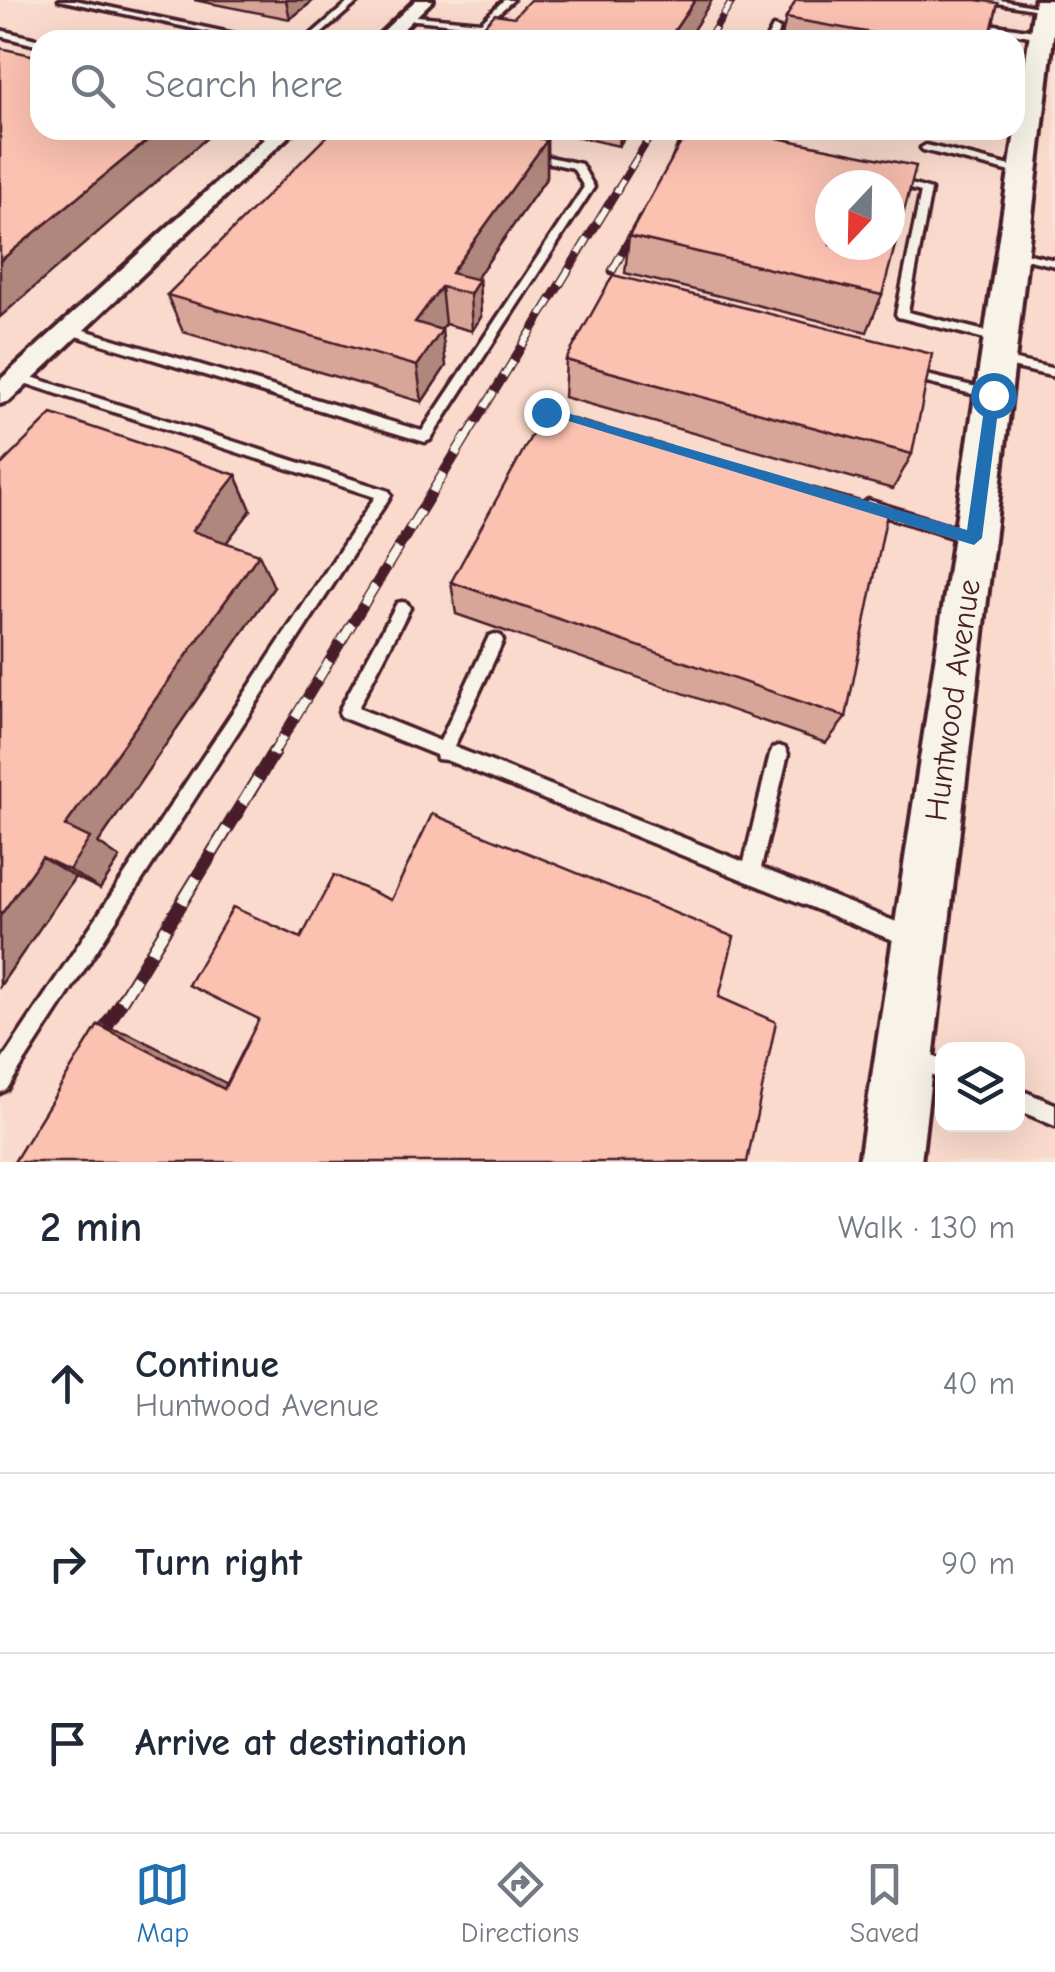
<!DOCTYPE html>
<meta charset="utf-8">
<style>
:root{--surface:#fff;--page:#f2f2f3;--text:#1f2937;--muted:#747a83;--line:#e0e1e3;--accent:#1f6fb2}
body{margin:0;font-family:"Comic Neue",sans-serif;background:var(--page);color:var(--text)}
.controls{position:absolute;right:30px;bottom:30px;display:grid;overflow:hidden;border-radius:20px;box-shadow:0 10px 40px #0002}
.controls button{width:90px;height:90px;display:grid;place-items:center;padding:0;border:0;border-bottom:2px solid var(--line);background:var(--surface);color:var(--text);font:50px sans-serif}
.compass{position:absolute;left:815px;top:170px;width:90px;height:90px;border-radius:50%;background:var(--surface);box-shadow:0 10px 40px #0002;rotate:202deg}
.stop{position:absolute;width:30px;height:30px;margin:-22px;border:8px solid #1f6fb2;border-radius:50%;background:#fff}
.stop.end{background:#1f6fb2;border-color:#fff;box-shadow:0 2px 10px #0008}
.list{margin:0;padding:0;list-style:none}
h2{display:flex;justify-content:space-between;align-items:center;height:130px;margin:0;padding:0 40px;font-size:42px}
h2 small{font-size:32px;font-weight:400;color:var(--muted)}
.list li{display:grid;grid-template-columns:65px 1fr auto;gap:30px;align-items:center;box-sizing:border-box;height:180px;padding:0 40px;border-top:2px solid var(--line)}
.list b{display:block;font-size:38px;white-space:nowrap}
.list p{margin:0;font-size:32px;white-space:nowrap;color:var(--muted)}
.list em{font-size:32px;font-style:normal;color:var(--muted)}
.icon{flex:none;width:55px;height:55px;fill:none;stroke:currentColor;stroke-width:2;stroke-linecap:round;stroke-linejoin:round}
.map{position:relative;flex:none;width:1055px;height:1162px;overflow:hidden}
.search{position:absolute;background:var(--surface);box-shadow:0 10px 40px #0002;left:30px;right:30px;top:30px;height:110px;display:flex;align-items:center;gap:25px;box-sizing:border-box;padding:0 35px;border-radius:30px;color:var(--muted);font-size:38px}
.sheet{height:670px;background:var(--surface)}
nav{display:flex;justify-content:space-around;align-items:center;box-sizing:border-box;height:140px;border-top:2px solid var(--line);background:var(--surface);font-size:28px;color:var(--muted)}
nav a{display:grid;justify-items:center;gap:5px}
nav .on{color:var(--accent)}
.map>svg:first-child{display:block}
</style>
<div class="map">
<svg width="1055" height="1162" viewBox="0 0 1055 1162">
<rect width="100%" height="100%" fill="#f8e4d8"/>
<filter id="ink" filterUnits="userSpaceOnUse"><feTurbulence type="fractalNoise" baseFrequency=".01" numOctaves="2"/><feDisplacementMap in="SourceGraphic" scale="20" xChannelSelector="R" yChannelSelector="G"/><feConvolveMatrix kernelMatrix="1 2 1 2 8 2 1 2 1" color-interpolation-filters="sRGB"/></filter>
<g filter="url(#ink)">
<!-- built -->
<path fill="#f9dacc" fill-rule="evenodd" d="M0,0H1055V1162H0ZM40,40H1015V130H40ZM830,185H890V245H830ZM942,1050H1018V1124H942Z"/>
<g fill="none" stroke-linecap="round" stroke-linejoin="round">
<!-- lane casing -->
<g stroke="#4a1f2b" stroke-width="7">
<g id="lane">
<path d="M59,0H75L263,40H247Z"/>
<path d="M351,0H360L314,40H305Z"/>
<path d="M504,0H513L483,27L406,19L402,17L406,15L481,22Z"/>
<path d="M980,0H1000L1049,9L1045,11Z"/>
<path d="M976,22L1041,32L1045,35L1041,38L973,26L972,24Z"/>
<path d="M773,27L780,29L774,40H766Z"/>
<path d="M0,30L40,40V46L0,36Z"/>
<path d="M254,130H265L277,142L269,144Z"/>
<path d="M926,145L1027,170L1028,172L1023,175L923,150L921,148Z"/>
<path d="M531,153L581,164L594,187L430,440L425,442L66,333L64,330L66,327H74L422,431L584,187L573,168L528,158V154Z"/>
<path d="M894,179L931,190L908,312L1005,336V342L1001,343L898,317L896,314L921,192L890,184V180Z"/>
<path d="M1012,250L1055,260V266L1008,255L1006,253Z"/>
<path d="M998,356L1055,369V377L994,363V357Z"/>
<path d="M910,371L993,391L999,395L993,399L906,378V372Z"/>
<path d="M19,373L389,491L391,495L7,1089L0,1093V1063L375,497L15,380V374Z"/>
<path d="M868,500L975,533L977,537L970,543L863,509L861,505Z"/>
<path d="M402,602L407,603L410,608L358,708L440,741L489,636L495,634L501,636L503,641L454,747L744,862L770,754L773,748L779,746L785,748L788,754L761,868L919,931L922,938L919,945L912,948L446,760L437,759L436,755L341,717L339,712L341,707L397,603Z"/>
<path d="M914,1048L942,1060V1080L907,1065L904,1058L907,1051Z"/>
<path d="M1018,1089L1055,1104V1126L1018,1110Z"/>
</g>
</g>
<!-- street casing -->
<g stroke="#4a1f2b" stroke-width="8">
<g id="street">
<path d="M416,0H433L392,40H374Z"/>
<path d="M274,130H295L9,401L0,404V380Z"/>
</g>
</g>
<!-- secondary casing -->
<g stroke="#4a1f2b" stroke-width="8">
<path id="secondary" d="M1035,0H1055V20L921,1162H859Z"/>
</g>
<!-- lane -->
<use href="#lane" fill="#f7f3e8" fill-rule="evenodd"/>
<!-- street -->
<use href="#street" fill="#f7f3e8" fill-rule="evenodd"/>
<!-- secondary -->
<use href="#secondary" fill="#f7f3e8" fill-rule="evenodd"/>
<!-- rail-far3 casing -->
<g stroke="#4a1f2b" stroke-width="8">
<g id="rail-far3">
<path d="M708,40L733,0"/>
<path d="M673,163L686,130"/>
<path d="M616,192L654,130"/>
</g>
</g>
<!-- rail-far2 casing -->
<g stroke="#4a1f2b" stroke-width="9">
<g id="rail-far2">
<path d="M612,271L641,219"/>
<path d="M466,438L618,189"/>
</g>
</g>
<!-- rail-far1 casing -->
<g stroke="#4a1f2b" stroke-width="11">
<path id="rail-far1" d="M272,755L467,435"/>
</g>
<!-- rail casing -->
<g stroke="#4a1f2b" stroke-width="14">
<path id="rail" d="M91,1051L274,752"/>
</g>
<!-- rail-far3 -->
<use href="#rail-far3" stroke="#f7f3e8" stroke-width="5" stroke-dasharray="14" stroke-linecap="butt"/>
<!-- rail-far2 -->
<use href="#rail-far2" stroke="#f7f3e8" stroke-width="6" stroke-dasharray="18" stroke-linecap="butt"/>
<!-- rail-far1 -->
<use href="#rail-far1" stroke="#f7f3e8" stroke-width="8" stroke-dasharray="22" stroke-linecap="butt"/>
<!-- rail -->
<use href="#rail" stroke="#f7f3e8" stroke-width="10" stroke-dasharray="29" stroke-linecap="butt"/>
</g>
<!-- wall -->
<g fill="#d8a698" stroke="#4a1f2b" stroke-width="2.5">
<path d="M194,0H314L290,19Z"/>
<path d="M786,18L989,40H781Z"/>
<path d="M546,130H629L619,146Z"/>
<path d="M547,140V177L476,279L479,280L481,317L472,331L445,324L441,329L446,366L422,402L183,332L167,295Z"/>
<path d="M629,236L882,295L867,332L625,273Z"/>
<path d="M566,360L912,454L893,489L564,397Z"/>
<path d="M0,463L236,475L251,510L226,543L274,587L98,843L120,858L100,889L75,877L0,986Z"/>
<path d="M451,582L846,717L826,743L456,614Z"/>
</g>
<!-- shaded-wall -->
<g fill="#b0877c" stroke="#4a1f2b" stroke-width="2.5">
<path d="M286,0H314L290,19Z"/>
<path d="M695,0H712L687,40H668Z"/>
<path d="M160,130H216L0,317V261Z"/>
<path d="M621,130H629L619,146Z"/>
<path d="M547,140V177L466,293L451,273Z"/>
<path d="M479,280L481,317L472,331L470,294Z"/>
<path d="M441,287L445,324L420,359L415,322Z"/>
<path d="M442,330L446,366L422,402L417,366Z"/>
<path d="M236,475L251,510L210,564L192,531Z"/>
<path d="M259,554L274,587L98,843L120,858L100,889L69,870L65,826Z"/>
<path d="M42,857L75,877L0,986V916Z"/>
<path d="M98,1025L130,1034L247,1094L224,1089Z"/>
</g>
<!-- building -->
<g fill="#fbc1b1" stroke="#4a1f2b" stroke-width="2.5" fill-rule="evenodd">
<path d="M530,0H695L668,40H470L495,14L514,17Z"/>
<path d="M796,0H976L998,3L989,40H969L926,33L923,40H912L786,18Z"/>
<path d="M0,48L40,57V130H160L0,261Z"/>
<path d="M333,130H501L547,140L451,273L479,280L470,294L441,287L415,322L442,330L417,366L167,295Z"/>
<path d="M688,130H738L916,166L882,295L629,236ZM830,185H890V245H830Z"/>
<path d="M613,275L932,354L912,454L566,360Z"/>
<path d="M545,411L888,509L846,717L451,582Z"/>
<path d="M52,414L236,475L192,531L259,554L65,826L90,838L69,870L42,857L0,916V463L2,464Z"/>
<path d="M432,814L734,937L719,997L776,1022L747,1162H14L98,1025L224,1089L259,1019L188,985L233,907L301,938L334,875L391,900Z"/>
</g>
</g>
<!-- route -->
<path fill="#1f6fb2" d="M993,390L1000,395L982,538L974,545L539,412L546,407L967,530L986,395Z"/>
<g text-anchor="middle" stroke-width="8" stroke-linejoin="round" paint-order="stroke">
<!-- street labels -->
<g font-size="32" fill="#4a1f2b" stroke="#f7f3e8">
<text transform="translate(952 700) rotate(-82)" y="11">Huntwood Avenue</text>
</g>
</g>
</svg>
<div class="controls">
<button><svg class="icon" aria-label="layers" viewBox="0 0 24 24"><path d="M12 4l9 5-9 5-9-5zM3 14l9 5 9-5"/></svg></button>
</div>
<svg class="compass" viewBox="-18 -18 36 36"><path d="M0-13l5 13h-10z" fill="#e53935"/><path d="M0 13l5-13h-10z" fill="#747a83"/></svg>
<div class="stop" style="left:993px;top:395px"></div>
<div class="stop end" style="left:546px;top:412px"></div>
<div class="search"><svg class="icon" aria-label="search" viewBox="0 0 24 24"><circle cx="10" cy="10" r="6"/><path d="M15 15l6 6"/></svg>Search here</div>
</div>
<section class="sheet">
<h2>2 min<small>Walk · 130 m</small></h2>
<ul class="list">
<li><svg class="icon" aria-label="ahead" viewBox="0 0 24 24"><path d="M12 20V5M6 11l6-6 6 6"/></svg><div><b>Continue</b><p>Huntwood Avenue</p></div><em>40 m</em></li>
<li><svg class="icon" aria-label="right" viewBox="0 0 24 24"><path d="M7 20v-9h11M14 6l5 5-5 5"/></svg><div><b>Turn right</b></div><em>90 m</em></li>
<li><svg class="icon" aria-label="arrive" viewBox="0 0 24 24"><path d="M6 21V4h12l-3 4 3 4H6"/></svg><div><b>Arrive at destination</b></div></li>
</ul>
</section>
<nav>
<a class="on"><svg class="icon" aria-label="map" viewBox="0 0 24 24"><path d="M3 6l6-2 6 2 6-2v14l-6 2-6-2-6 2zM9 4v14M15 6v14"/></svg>Map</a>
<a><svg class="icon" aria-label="directions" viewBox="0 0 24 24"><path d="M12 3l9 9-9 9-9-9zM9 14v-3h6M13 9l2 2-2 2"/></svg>Directions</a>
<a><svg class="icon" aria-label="saved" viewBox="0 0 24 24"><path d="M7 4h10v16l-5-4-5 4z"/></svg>Saved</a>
</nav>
